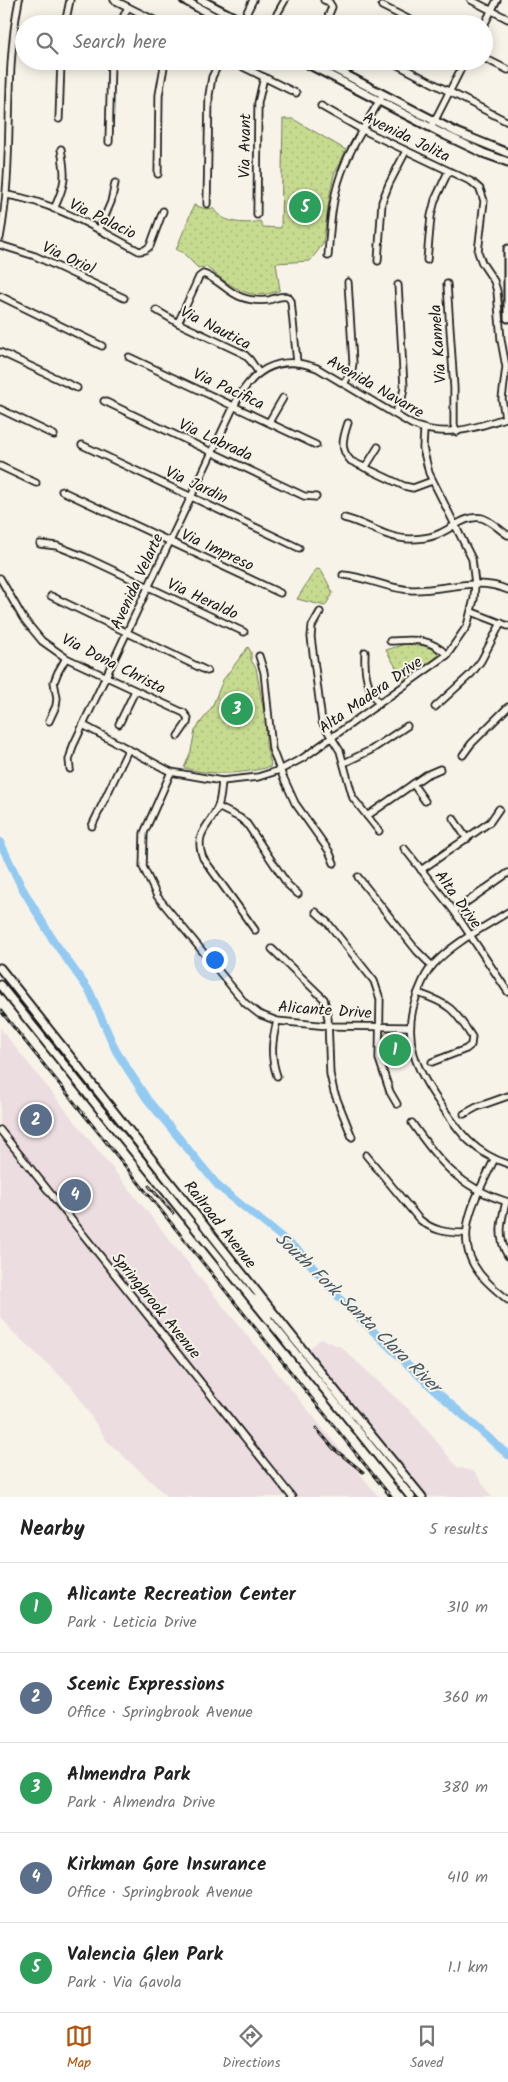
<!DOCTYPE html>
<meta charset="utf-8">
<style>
:root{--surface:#fff;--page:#f6f6f6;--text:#222;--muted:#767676;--line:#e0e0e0;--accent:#b45309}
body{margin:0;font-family:Kalam,sans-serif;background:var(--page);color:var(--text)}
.you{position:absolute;left:214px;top:959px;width:18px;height:18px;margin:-12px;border:4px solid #fff;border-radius:50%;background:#1a73e8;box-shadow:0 0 0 8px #1a73e833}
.badge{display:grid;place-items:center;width:32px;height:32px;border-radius:50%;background:var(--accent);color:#fff;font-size:16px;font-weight:700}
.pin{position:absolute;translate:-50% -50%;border:2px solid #fff;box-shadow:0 1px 5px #0006}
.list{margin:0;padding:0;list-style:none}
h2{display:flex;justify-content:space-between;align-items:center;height:65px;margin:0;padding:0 20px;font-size:21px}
h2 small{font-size:16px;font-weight:400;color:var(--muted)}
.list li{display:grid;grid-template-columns:32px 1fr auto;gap:15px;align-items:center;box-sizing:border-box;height:90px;padding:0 20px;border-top:1px solid var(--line)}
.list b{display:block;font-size:19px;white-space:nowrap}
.list p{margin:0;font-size:16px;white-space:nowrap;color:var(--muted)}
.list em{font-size:16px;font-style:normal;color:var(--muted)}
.icon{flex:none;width:28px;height:28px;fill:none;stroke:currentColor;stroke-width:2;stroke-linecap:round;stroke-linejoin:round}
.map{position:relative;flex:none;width:508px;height:1497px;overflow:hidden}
.search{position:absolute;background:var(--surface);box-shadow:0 2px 12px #0003;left:15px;right:15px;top:15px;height:55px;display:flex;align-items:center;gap:12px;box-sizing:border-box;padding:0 18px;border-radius:28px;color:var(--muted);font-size:19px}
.sheet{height:515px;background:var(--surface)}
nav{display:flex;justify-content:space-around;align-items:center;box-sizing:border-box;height:70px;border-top:1px solid var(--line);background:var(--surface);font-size:14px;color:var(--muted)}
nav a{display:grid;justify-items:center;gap:2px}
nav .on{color:var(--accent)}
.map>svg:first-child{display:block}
</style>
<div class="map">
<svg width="508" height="1497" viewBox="0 0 508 1497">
<defs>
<pattern id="park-dots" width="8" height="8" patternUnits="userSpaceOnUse" patternTransform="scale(1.25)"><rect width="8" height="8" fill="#c7db90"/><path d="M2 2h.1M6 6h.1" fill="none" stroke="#aabb7c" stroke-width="1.8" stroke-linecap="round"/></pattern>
</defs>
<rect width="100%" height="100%" fill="#f7f3e8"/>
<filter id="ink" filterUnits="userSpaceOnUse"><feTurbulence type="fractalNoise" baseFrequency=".02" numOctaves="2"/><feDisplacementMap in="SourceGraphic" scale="10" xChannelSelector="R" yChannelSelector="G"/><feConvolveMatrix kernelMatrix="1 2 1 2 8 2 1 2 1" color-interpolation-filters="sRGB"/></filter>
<g filter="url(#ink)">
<!-- built -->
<g fill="#ecdde1">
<path d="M0,1028L209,1289L379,1497H168L107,1441L72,1387L13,1332L0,1316Z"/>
<path d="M321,1339L341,1347L418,1418L457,1467L475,1472L492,1497H427L309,1349Z"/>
</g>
<!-- park -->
<g fill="url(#park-dots)" stroke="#727c56">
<path d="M283,119H293L346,150L334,175L330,193L323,244L310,261L276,263L280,290C248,304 230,284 206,267L198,268L182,252L176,250L194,205L206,209L213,208C221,223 245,225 260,221L263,227L281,228Z"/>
<path d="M317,569L321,570L333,593L325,606L297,599L314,572Z"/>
<path d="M405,644L425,646L437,651L438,655L435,659L404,681L386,650Z"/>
<path d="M248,647L251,652V660L256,668L266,724V746L271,764L270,767C240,774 214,776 184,768L191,751L195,730L212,707L223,680Z"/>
<path d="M387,1032L403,1033L409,1060L385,1065L383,1047L385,1033Z"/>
</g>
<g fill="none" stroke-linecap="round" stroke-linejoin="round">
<!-- river -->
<path stroke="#93caf2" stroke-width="8" d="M0,842L21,886L53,940L90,992L116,1051L147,1099L219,1187L299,1251L343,1302L427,1383L508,1455"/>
<!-- minor casing -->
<g stroke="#1c1c1c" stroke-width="9">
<g id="minor">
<path d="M114,0L162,24"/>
<path d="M324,0L329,2L332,7L325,24"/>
<path d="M471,0L508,19"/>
<path d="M382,6L418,24"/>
<path d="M277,14L285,0"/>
<path d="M65,24L70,0"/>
<path d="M120,24L128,7"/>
<path d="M241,24L253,0"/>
<path d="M484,25L497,0"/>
<path d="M484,58L508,70"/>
<path d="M231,61L296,93"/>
<path d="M390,61L508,122"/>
<path d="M321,106L363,130L472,182L480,189L484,201L478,252L482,263L494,281L497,291L501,340L506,367L502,399L505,418"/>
<path d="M59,119L61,61"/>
<path d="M433,124L465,61"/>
<path d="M109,142L111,61"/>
<path d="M158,174L159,95L165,61"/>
<path d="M7,195C54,202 97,229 139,251L145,250L150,246L163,211"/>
<path d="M207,204L209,95L212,77L220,61"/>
<path d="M54,209C66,183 66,177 61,149"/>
<path d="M257,215L258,103L264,77"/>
<path d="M99,230L111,202L115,183"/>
<path d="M0,238C15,159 3,79 19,0"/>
<path d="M0,245L35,256L124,298"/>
<path d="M328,256C330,231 331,205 339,180C348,150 368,122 383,94"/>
<path d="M427,260L431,216L435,200L448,172"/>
<path d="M378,261L382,202L389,184L406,151"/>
<path d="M447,284L454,388V425L457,432"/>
<path d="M0,296L102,346"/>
<path d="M156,310L178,323L244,354L250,360L259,373"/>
<path d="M178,323L199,277L203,274C216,277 227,292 241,297C249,300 260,301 269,300C276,298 281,295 288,297L291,301L297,363"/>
<path d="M0,352L77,388"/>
<path d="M129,357L316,445"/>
<path d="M344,384L352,369L353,363L348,282"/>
<path d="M104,401L304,496L316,497"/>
<path d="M0,409L54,435"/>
<path d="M395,413L402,399L404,387L398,285"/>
<path d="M269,422L283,398"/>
<path d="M348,423C343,438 339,449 351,461L404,486L413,488L432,481"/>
<path d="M82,445L299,548"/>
<path d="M0,466L36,483"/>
<path d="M365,468L378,447"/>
<path d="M62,491L280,593"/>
<path d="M344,518C366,523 387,539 410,539C418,539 428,538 436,535C450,530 467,514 482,518C492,521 499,530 508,535"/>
<path d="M40,544L57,546L85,557L244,632"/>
<path d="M343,575C367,577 387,589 412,590C444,591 477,576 508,590"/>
<path d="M0,578L23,618L42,641L66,658L184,713L188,718L187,723L178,736"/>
<path d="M51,596L207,671"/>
<path d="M320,612L312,626L311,637L322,722L340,751L353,798L379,831"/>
<path d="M472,612L508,626"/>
<path d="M390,641C414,640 429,637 447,655"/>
<path d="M365,652C364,672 367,688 379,704"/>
<path d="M259,656L264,672L272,749L280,770L295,803L329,851L334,863"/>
<path d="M435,707L471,674L481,661L501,623"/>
<path d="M49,721L56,706L57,698L54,682L58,672L66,658"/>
<path d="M119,724L135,691"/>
<path d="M83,725L171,772L222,781L258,777L280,770L303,758L447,655L467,626L474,599L475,584L472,559L429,473L423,448L424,430"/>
<path d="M463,755L471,744L508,707"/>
<path d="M344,763L371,750L407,726"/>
<path d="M70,769L69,760L73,746L234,406C251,371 278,353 317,368L411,424C445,439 475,428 508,417"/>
<path d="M171,772L144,833L143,867L157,896L245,1003L259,1014L277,1021L328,1026L409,1027"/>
<path d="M222,781C221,790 221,798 218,806C210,827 193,832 203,858L255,930"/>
<path d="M413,784L425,801"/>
<path d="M218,807L240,818L247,824L288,885L298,894"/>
<path d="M367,816L426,775L440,769"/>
<path d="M453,818L467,839"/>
<path d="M92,826L128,750"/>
<path d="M404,848L454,911L508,992"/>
<path d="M421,870L490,822L499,809"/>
<path d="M358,877L417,951L432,966"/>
<path d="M454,911L508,873"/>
<path d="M316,912L328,923L374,981L380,999L379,1059L390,1092L397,1104"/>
<path d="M508,912C483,928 453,943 433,965C425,973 421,985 417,995C401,1038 416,1070 441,1105C460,1133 474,1153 508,1164"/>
<path d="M272,949L324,999L328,1019L330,1074L334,1092L352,1137"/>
<path d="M418,993C450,1004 454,1009 472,1037L471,1045L466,1049L432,1062"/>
<path d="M277,1076C270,1056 272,1041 277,1021"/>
<path d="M464,1114L477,1107L508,1096"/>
<path d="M412,1123C439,1162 460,1188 508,1202"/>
<path d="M0,1130L292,1497"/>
<path d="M366,1155L419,1219C433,1231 447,1233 465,1233"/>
<path d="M494,1160C477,1196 450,1237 480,1274C488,1284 498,1292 508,1300"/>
<path d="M506,1202C501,1221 497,1238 508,1256"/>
</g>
</g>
<!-- major casing -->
<g stroke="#1c1c1c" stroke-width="11">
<g id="major">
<path d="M184,0L228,24"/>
<path d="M201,0L247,24"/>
<path d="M302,61L445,135L483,153L508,162"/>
<path d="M319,61L456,132L508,153"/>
<path d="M508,249V318"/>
<path d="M0,968L345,1403L422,1497"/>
<path d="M0,985L411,1497"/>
<path d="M252,1298L259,1302L269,1314"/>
</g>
</g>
<!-- minor -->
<use href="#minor" stroke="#f7f3e8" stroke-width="5.5"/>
<!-- major -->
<use href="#major" stroke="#f7f3e8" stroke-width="7"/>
<!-- rail casing -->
<g stroke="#1c1c1c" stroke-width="3">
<g id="rail">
<path d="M0,1010L391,1497"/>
<path d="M149,1186L173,1213"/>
<path d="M316,1428L334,1449L363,1472"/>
</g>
</g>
<!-- rail -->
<use href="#rail" stroke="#f7f3e8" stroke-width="1" stroke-dasharray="4" stroke-linecap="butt"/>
</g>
</g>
<g text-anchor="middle" stroke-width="4" stroke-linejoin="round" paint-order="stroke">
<!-- street labels -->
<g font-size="16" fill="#1c1c1c" stroke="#f7f3e8">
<text transform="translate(407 136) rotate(26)" y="6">Avenida Jolita</text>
<text transform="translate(244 146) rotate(-89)" y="6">Via Avant</text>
<text transform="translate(103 218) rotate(26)" y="6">Via Palacio</text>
<text transform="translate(69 257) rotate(25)" y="6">Via Oriol</text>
<text transform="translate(216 327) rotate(27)" y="6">Via Nautica</text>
<text transform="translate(437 344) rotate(-94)" y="6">Via Kannela</text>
<text transform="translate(376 386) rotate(30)" y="6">Avenida Navarre</text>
<text transform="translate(229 388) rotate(25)" y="6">Via Pacifica</text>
<text transform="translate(216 439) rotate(25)" y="6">Via Labrada</text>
<text transform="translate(197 484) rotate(25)" y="6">Via Jardin</text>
<text transform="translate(218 549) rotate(25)" y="6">Via Impreso</text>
<text transform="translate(136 581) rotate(-65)" y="6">Avenida Velarte</text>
<text transform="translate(203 598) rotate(25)" y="6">Via Heraldo</text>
<text transform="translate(114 663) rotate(27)" y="6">Via Dona Christa</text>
<text transform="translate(370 694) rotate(-35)" y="6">Alta Madera Drive</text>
<text transform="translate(459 899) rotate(54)" y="6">Alta Drive</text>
<text transform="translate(325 1009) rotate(4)" y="6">Alicante Drive</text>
<text transform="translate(221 1224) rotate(52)" y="6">Railroad Avenue</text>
<text transform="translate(157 1305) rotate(51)" y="6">Springbrook Avenue</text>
</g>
<!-- water labels -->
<g font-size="18" font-style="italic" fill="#465967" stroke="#f7f3e8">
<text transform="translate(358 1312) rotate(44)" y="6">South Fork Santa Clara River</text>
</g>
</g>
</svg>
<div class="you"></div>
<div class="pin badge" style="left:395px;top:1050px;background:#2e9e5b">1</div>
<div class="pin badge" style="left:36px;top:1120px;background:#5c6f8a">2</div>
<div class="pin badge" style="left:237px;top:709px;background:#2e9e5b">3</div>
<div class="pin badge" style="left:75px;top:1195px;background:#5c6f8a">4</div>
<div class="pin badge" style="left:305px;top:207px;background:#2e9e5b">5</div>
<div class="search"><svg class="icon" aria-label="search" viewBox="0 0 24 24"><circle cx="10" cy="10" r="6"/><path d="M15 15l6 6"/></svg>Search here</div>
</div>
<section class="sheet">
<h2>Nearby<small>5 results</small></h2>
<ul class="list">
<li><span class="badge" style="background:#2e9e5b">1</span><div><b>Alicante Recreation Center</b><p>Park · Leticia Drive</p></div><em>310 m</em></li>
<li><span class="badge" style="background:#5c6f8a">2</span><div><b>Scenic Expressions</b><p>Office · Springbrook Avenue</p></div><em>360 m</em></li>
<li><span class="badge" style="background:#2e9e5b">3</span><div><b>Almendra Park</b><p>Park · Almendra Drive</p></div><em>380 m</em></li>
<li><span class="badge" style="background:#5c6f8a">4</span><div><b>Kirkman Gore Insurance</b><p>Office · Springbrook Avenue</p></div><em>410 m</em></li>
<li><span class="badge" style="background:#2e9e5b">5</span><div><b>Valencia Glen Park</b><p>Park · Via Gavola</p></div><em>1.1 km</em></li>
</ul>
</section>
<nav>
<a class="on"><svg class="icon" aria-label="map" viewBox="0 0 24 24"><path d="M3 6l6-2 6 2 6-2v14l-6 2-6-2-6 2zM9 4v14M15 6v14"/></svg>Map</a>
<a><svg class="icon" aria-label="directions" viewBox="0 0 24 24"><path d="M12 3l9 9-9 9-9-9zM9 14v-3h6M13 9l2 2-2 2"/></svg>Directions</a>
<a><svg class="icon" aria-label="saved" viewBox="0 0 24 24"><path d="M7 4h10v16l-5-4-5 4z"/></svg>Saved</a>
</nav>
